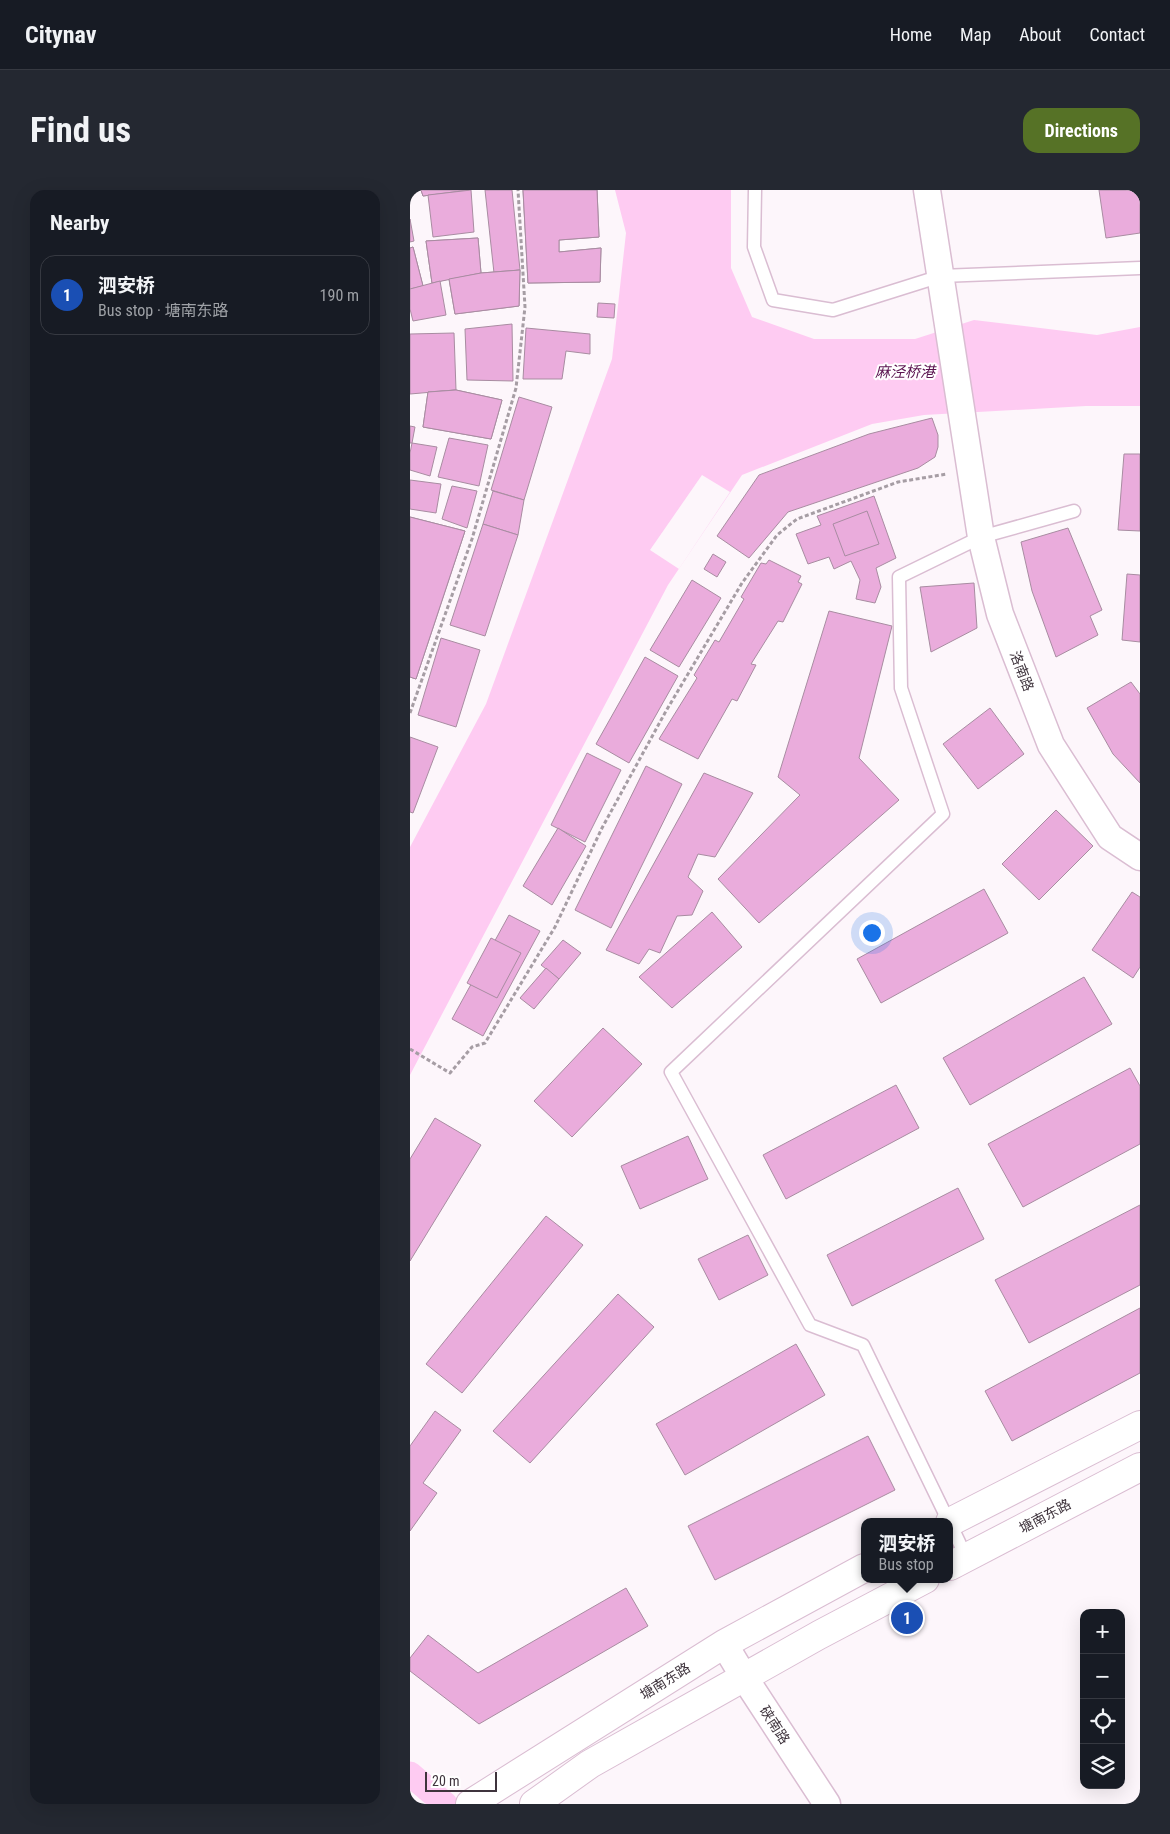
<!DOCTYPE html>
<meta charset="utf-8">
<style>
:root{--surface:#171b24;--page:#242831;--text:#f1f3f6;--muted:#9ea1a6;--line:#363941;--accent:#567226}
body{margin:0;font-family:"Roboto Condensed","Noto Sans SC",sans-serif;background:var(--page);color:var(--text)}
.controls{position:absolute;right:15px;bottom:15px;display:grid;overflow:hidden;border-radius:10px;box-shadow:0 5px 20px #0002}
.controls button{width:45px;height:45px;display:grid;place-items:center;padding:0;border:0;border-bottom:1px solid var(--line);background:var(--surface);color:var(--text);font:25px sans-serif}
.scale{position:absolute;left:15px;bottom:12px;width:72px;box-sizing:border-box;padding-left:5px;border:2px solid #3f343d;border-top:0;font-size:14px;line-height:18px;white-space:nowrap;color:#3f343d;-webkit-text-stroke:4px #fff;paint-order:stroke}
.you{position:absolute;left:461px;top:742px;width:18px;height:18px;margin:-12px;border:4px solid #fff;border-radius:50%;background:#1a73e8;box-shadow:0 0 0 8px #1a73e833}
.badge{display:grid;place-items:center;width:32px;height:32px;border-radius:50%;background:var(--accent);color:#fff;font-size:16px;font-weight:700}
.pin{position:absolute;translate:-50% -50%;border:2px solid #fff;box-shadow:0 1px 5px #0006}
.popup{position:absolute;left:451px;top:1328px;width:92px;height:65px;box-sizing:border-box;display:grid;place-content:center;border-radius:10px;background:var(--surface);filter:drop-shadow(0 1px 4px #0005);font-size:16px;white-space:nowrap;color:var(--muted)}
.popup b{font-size:19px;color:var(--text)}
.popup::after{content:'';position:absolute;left:50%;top:100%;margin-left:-10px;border:10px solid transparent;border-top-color:var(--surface)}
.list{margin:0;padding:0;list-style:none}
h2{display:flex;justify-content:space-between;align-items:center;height:65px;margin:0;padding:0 20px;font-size:21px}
h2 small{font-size:16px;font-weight:400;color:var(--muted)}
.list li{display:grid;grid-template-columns:32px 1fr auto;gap:15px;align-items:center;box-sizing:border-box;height:80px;margin:0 10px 10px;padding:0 10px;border:1px solid var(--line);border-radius:15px}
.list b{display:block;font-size:19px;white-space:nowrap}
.list p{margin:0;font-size:16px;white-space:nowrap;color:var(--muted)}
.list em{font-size:16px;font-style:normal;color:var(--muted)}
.icon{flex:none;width:28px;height:28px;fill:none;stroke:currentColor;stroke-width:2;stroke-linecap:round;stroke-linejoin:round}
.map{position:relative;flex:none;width:730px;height:1614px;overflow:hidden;border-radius:15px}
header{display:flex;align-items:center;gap:30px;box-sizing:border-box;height:70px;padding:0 25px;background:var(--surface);border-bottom:1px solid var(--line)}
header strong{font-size:24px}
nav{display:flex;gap:28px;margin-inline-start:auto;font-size:18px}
.intro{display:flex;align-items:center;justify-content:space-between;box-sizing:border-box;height:120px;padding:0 30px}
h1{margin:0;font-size:35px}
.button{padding:12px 22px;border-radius:15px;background:var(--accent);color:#fff;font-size:18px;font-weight:700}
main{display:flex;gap:30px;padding:0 30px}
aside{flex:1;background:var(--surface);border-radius:15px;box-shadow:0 5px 20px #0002}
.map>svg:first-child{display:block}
</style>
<header>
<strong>Citynav</strong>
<nav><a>Home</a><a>Map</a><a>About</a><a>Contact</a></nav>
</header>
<div class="intro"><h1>Find us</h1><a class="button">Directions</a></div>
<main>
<aside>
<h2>Nearby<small></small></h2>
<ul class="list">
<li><span class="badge" style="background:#1a4fb4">1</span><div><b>泗安桥</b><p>Bus stop · 塘南东路</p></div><em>190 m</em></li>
</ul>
</aside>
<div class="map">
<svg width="730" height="1614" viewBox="0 0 730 1614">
<rect width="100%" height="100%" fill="#fdf6fb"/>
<!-- water -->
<path fill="#fecbf2" d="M205,0H321V78L342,127L404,149H505L564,130L687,145L730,137V216H676L514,225L462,234L332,285L258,395L0,885V657L76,514L202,169L216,43Z"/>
<!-- pier -->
<path fill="#fdf6fb" d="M292,285L320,302L269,379L240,360Z"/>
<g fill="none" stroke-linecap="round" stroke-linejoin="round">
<!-- canal -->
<path stroke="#fecbf2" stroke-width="25" d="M0,1584L35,1614"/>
</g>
<!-- building -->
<g fill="#eaacdc" stroke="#a88ca1" fill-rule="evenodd">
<path d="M11,0H59L13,6Z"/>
<path d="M11,0H59L13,6Z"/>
<path d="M61,0L64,42L23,47L18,5Z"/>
<path d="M75,0H102L110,80L84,83Z"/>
<path d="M113,0H187L189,47L149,50V62L191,58L190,92L118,93ZM144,2H153V8L144,9ZM155,20L157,37L149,38L146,21Z"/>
<path d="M113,0H187L189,47L149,50V62L191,58L190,92L118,93Z"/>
<path d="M689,0H730V43L696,48Z"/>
<path d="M0,29L4,51L0,52Z"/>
<path d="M68,48L71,83L110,80L109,116L45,124L39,89L22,93L16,51ZM38,65L41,73L35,75L33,67ZM86,92L89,105L81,106L78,94Z"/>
<path d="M68,48L71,83L22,93L16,51Z"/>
<path d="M3,57L13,96L0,99V58Z"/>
<path d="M3,57L13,96L0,99V58Z"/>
<path d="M110,80L109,116L45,124L39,89L71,83Z"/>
<path d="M30,91L36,125L3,131L0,119V99Z"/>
<path d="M188,113L205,114L204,128L187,127Z"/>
<path d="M102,134L103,191L57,190L55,139Z"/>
<path d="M116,138L180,144V164L156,161L152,189H113Z"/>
<path d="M44,143L46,200L0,204V144Z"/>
<path d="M46,200L92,210L81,249L13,237L18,202ZM55,218L64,220L62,233L54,231Z"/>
<path d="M46,200L92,210L81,249L13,237L18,202Z"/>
<path d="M109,207L142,217L114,310L81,300Z"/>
<path d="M522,228L528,245V257L525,267L508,278L378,322L339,368L307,346L349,285L459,244Z"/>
<path d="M0,236L5,237L2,253H0Z"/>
<path d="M39,248L78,255L69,296L28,287Z"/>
<path d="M2,253L27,257L20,286L0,280V263Z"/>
<path d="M714,264H730V341L708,340Z"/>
<path d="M0,290L31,294L26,323L0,319Z"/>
<path d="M42,296L67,301L57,338L32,329Z"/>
<path d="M83,301L114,310L108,345L73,334Z"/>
<path d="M464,306L486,368L466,378L471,397L465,413L446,409L450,390L441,371L424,379L419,367L398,374L386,344L411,335L407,326Z"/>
<path d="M457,321L469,354L435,366L423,334Z"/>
<path d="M0,327L55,341L6,489L0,487V406L8,407L14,378L4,376L0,394ZM12,343L20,345L16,361L7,359Z"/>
<path d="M0,327L55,341L6,489L0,487Z"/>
<path d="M73,334L108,345L75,446L40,435Z"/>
<path d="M658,338L692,420L680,426L688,445L646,467L622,401L611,352Z"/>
<path d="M303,364L316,372L307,387L294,379Z"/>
<path d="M359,370L391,386L388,392L392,394L373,432L368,431L341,474L346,475L327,511L322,509L288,569L249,549L287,488L284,485L305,450L309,452L334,409L331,407L351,373L356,374Z"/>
<path d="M717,384L730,385V452L712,450Z"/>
<path d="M282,390L311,408L269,477L240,460Z"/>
<path d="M564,393L567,438L521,462L510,397Z"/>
<path d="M419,421L482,436L449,568L489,610L349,733L308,689L390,605L368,587Z"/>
<path d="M31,448L70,460L46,537L8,525Z"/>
<path d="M235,467L268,486L219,573L186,554Z"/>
<path d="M721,492L730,504V593L703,564L677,518Z"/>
<path d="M580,518L614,564L568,599L533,554Z"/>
<path d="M0,547L28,557L3,623L0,622Z"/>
<path d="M177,563L211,580L175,652L141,635Z"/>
<path d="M236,576L272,594L201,738L165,720Z"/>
<path d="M294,583L343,603L305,667L288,664L278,687L293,701L282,725L267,726L250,763L239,759L229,774L196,760Z"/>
<path d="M646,620L683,656L629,710L592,674Z"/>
<path d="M148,638L176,656L142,715L113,696Z"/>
<path d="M574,699L598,743L471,813L447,769Z"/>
<path d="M722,702L730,707V777L723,788L682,760Z"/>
<path d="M302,722L332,757L262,818L229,787Z"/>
<path d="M99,725L130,741L73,846L42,829Z"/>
<path d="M81,748L111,763L87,808L57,793Z"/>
<path d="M153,750L171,763L149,789L131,775Z"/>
<path d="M136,778L149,789L124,819L110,808Z"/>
<path d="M674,787L702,834L560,915L533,868Z"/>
<path d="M193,838L232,874L162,947L124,911Z"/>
<path d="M720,878L730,896V954L613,1017L578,954Z"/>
<path d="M486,895L509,938L376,1009L353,965Z"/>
<path d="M25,928L71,955L0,1071V969Z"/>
<path d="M278,946L298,989L230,1019L211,976Z"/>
<path d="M548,998L574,1049L442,1116L417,1065Z"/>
<path d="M730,1015V1095L619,1153L585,1090Z"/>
<path d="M136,1026L173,1055L52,1203L16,1174Z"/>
<path d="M338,1045L358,1085L309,1110L288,1069Z"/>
<path d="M208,1104L244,1137L120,1273L83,1241Z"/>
<path d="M730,1118V1183L602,1251L575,1201Z"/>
<path d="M386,1154L415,1205L275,1285L246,1234Z"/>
<path d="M25,1221L51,1240L13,1293L27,1303L0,1341V1256Z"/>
<path d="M458,1246L485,1300L305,1390L278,1336Z"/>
<path d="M216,1398L238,1436L69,1534L0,1481V1468L18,1445L68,1483Z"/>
</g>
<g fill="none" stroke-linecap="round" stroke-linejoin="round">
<!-- service casing -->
<g stroke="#dabdd2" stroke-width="15">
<g id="service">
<path d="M345,0L344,57L363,110L423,120L531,86L730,78"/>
<path d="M539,1332L453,1155L400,1135L261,882L533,624L491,498L489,387L571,347L664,321"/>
<path d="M540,1333L556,1367"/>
</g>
</g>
<!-- minor casing -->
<g stroke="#dabdd2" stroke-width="29">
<g id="minor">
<path d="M517,0L571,347L590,424L641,555L700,647L730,667"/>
<path d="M314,1454L334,1487L417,1614"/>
</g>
</g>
<!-- secondary casing -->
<g stroke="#dabdd2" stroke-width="30">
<g id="secondary">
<path d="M540,1332L730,1235"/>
<path d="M540,1376L730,1277"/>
<path d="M60,1614L314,1454L454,1378"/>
<path d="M124,1614L180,1574L409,1445L515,1389"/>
</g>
</g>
<!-- path -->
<g stroke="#a69da4" stroke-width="3" stroke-dasharray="4 2.5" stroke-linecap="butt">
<path d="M0,523L62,349L106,198L115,117L108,0"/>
<path d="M0,859L40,883L62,857L75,853L145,737L192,638L256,521L332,393L367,345L387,329L488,292L537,284"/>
</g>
<!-- service -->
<use href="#service" stroke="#fff" stroke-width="12"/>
<!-- minor -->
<use href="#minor" stroke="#fff" stroke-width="26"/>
<!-- secondary -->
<use href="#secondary" stroke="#fff" stroke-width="28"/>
</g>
<g text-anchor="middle" stroke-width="4" stroke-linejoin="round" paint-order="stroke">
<!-- street labels -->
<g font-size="14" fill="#3f343d" stroke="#fff">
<text transform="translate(612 481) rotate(69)" y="5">洛南路</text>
<text transform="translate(635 1326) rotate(-28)" y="5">塘南东路</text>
<text transform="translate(255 1491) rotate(-32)" y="5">塘南东路</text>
<text transform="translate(365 1535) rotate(57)" y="5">硖南路</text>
</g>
<!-- water labels -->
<g font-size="15" font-style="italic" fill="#5b1450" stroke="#fff">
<text x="495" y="187">麻泾桥港</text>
</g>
</g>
</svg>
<div class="controls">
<button>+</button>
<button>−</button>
<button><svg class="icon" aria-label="locate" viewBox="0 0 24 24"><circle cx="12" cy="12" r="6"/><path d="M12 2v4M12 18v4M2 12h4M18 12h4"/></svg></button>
<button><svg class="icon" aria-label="layers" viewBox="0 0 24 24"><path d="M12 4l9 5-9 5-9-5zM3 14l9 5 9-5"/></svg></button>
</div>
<div class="scale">20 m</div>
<div class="you"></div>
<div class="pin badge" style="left:497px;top:1428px;background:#1a4fb4">1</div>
<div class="popup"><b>泗安桥</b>Bus stop</div>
</div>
</main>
